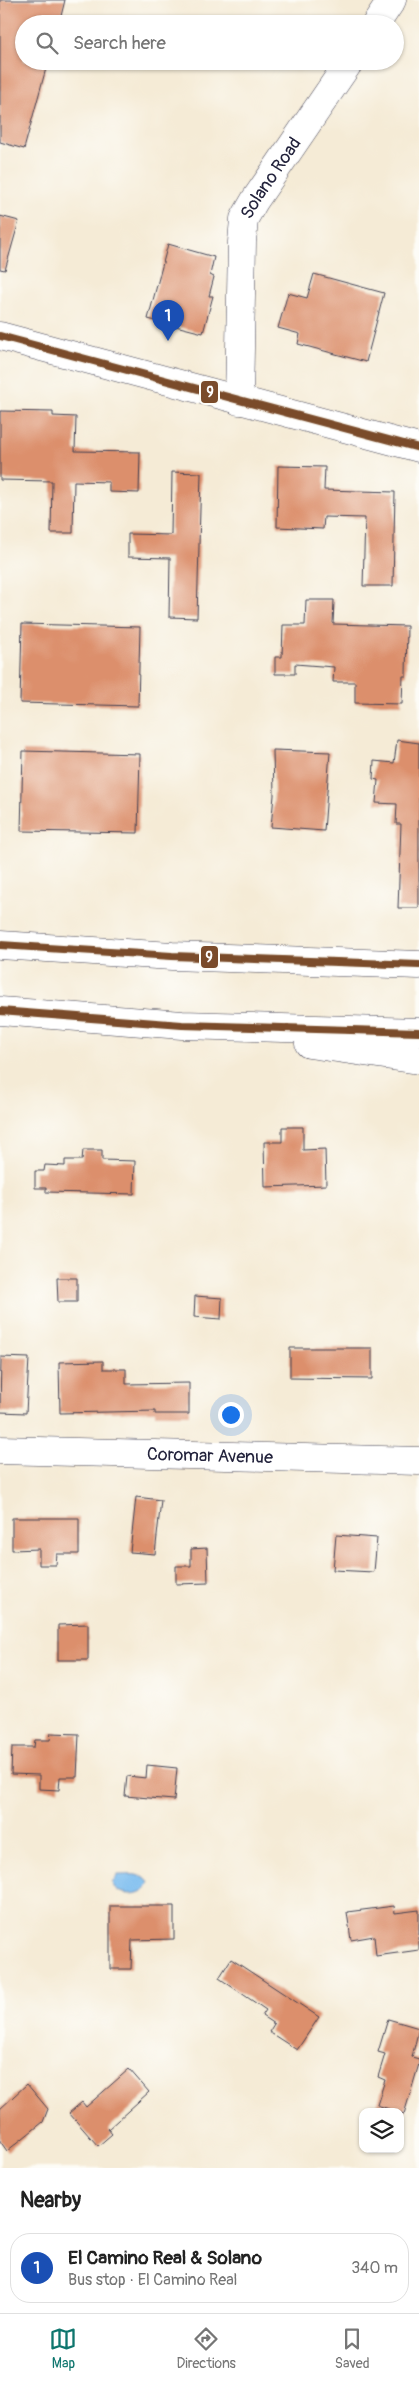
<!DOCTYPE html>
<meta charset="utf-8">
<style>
:root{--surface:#fff;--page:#f2f2f2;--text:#222;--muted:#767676;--line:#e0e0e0;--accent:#0f766e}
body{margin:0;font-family:Pangolin,sans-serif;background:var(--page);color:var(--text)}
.controls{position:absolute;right:15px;bottom:15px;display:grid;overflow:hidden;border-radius:10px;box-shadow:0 1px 4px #0004}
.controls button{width:45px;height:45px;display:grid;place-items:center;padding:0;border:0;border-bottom:1px solid var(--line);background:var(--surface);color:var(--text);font:25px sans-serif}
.you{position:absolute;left:230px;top:1414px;width:18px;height:18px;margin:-12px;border:4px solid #fff;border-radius:50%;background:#1a73e8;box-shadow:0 0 0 8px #1a73e833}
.badge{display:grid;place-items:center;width:32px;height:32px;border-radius:50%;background:var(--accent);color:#fff;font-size:16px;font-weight:700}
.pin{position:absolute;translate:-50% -41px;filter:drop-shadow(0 1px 2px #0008)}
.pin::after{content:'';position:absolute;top:26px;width:18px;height:15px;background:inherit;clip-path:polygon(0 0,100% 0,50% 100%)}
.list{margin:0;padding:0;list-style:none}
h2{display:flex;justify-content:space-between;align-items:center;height:65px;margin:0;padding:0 20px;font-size:21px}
h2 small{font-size:16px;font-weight:400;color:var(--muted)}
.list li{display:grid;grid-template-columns:32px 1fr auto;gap:15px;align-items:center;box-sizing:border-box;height:70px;margin:0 10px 10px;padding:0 10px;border:1px solid var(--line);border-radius:20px}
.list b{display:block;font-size:19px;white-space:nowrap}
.list p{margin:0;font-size:16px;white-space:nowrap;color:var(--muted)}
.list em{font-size:16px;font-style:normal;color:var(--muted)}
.icon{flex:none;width:28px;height:28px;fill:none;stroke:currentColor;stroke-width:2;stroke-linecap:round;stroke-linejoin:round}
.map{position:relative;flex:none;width:419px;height:2168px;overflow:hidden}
.search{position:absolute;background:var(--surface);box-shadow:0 1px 4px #0004;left:15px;right:15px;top:15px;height:55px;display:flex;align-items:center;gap:12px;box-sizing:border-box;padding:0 18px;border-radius:28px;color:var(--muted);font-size:19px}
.sheet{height:145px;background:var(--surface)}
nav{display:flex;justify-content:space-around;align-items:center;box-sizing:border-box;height:70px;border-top:1px solid var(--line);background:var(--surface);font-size:14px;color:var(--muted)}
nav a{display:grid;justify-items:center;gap:2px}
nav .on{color:var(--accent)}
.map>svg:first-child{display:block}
</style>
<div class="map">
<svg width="419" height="2168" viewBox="0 0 419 2168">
<rect width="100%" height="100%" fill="#fdfcf7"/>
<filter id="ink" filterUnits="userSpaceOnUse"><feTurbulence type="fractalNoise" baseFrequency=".02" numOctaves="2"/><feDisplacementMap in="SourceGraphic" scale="10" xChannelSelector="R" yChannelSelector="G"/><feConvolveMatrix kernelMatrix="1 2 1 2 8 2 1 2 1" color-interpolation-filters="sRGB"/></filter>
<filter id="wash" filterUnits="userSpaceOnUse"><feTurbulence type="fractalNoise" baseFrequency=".0096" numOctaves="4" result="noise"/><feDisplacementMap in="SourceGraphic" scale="20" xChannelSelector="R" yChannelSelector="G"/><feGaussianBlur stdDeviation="1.12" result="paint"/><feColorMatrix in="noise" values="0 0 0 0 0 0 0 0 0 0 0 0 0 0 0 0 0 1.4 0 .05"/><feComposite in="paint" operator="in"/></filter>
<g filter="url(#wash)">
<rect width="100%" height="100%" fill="#f5ebd6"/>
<!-- water -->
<path fill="#79bcef" stroke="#4e6f95" d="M118,1875C129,1875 143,1872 149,1883C145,1897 117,1898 112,1883Z"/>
<g id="blocks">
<!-- building -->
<g fill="#dc8f6c">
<path d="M0,0H65L59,24H24V61H48L24,149L0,142Z"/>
<path d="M0,216L19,221L5,270L0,269Z"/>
<path d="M168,244L214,257L210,275L214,277L209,296H213L203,333L148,319Z"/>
<path d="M314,274L384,293L366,362L298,344L300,334L278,328L288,293L307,298Z"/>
<path d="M0,411L53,412V416L76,417L75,451L140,452L139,493L109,492V482L74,481L73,533H51L52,481L0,480Z"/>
<path d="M278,466L325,467L324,490L395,492L393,586H363L365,518L324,517L323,529L277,527Z"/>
<path d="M172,472L201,473L197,618L169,617L170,558L128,557V534L171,535Z"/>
<path d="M306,600H334L333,624L407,626L406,676H403L402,704L355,703V682H333L334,667L295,664V674H275V657H282L283,625H305Z"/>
<path d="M22,624L140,627L138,706L20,703Z"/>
<path d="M397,740L419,743V908H398L401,824H396L397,804L376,803L378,780L373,779L374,761L394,763Z"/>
<path d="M273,750L330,752L324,831L271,827L274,795Z"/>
<path d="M23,751L140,754L138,833L21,831Z"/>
<path d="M282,1127H303V1150L325,1149L326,1185L265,1187L264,1142H282Z"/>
<path d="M83,1150H102V1160L135,1161L134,1194L46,1192V1188H35V1171H44L45,1165L65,1166V1160H82Z"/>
<path d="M57,1278H77V1302H58Z"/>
<path d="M195,1296L222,1298L221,1319L194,1317Z"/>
<path d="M290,1348H372V1379L290,1378Z"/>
<path d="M1,1357L29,1358L26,1413L0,1412Z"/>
<path d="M103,1361V1369H126V1384L189,1383V1414H155V1411L60,1413L59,1362Z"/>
<path d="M136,1497L161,1500L155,1554L130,1552Z"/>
<path d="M12,1518H79V1554H57L56,1565H39V1549L12,1550Z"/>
<path d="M336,1535L377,1538L374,1572L333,1570Z"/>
<path d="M207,1548L208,1583L176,1584V1566H191V1549Z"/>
<path d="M88,1624V1660H58V1625Z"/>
<path d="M51,1733L79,1734L77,1777H60L59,1790L39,1789V1775L11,1774L12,1747H34L35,1740H50Z"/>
<path d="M147,1765L177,1768L174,1800L125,1796L127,1776L146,1778Z"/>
<path d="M110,1906H174V1939L132,1940L131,1969H110Z"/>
<path d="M394,1906L395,1913L419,1910V1950L376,1956L374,1936L351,1940L347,1912Z"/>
<path d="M231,1959L319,2017L297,2050L269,2032L274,2024L262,2016L266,2010L219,1978Z"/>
<path d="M388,2019L419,2028L412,2057L419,2059V2064L404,2114L377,2105L385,2080L378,2077L385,2054L378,2052Z"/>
<path d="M129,2069L149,2092L108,2129L112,2134L98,2146L69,2113L82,2102L86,2107Z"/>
<path d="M27,2084L48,2109L43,2122L7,2151L0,2141V2109Z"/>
</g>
</g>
</g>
<g filter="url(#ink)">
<use href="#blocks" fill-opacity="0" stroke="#424052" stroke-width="1"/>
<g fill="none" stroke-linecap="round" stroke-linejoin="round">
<!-- minor casing -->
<g stroke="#424052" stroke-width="29">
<g id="minor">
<path d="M376,24L392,0"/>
<path id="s1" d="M239,401L242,242L244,219L255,200L350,61"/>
<path id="s2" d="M0,1450L419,1461"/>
</g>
</g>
<!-- major casing -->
<g stroke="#424052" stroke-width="29">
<path id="major" d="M0,336L419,448"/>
</g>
<!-- highway casing -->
<g stroke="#424052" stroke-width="29">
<g id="highway">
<path d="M0,945L172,956L419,965"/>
<path d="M0,1011L182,1025L419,1032"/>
<path d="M309,1044L419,1060"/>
</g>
</g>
<!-- minor -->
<use href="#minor" stroke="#fff" stroke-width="28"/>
<!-- major -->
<use href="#major" stroke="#fff" stroke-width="28"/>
<!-- highway -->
<use href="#highway" stroke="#fff" stroke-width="28"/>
<!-- bus-1 casing -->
<g stroke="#fdfcf7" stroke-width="11">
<g id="bus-1">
<path d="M0,336L419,448"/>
<path d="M0,945L172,956L419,965"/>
<path d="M0,1011L182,1025L419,1032"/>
</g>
</g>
<!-- bus-1 -->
<use href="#bus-1" stroke="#7a4b2a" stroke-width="8"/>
</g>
</g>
<g text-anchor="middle" stroke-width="5" stroke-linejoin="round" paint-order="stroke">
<!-- street labels -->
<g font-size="18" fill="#22223b" stroke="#fdfcf7">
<text dy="6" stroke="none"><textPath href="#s1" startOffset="231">Solano Road</textPath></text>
<text dy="6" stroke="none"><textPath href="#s2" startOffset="210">Coromar Avenue</textPath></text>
</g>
</g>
<g stroke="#fdfcf7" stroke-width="2">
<rect x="200" y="380" width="19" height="24" rx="5" fill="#7a4b2a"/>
<rect x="200" y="945" width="19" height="24" rx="5" fill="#7a4b2a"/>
</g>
<g font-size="14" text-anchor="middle" font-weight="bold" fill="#fff">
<text x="210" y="397">9</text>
<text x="209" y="962">9</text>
</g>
</svg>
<div class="controls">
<button><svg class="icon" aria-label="layers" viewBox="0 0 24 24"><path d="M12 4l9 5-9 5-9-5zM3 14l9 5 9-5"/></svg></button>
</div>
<div class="you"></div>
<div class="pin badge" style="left:168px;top:341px;background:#1a4fb4">1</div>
<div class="search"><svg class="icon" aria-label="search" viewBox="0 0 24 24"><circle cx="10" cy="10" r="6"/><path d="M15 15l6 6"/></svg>Search here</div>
</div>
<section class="sheet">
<h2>Nearby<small></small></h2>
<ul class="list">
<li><span class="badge" style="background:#1a4fb4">1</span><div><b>El Camino Real &amp; Solano</b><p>Bus stop · El Camino Real</p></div><em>340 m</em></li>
</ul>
</section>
<nav>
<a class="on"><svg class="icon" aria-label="map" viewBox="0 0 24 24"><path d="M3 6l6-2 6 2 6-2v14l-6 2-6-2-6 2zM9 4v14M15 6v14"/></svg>Map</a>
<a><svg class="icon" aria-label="directions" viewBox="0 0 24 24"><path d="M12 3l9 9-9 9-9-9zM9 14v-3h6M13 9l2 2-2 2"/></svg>Directions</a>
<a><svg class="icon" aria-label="saved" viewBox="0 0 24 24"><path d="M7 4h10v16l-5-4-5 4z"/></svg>Saved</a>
</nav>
